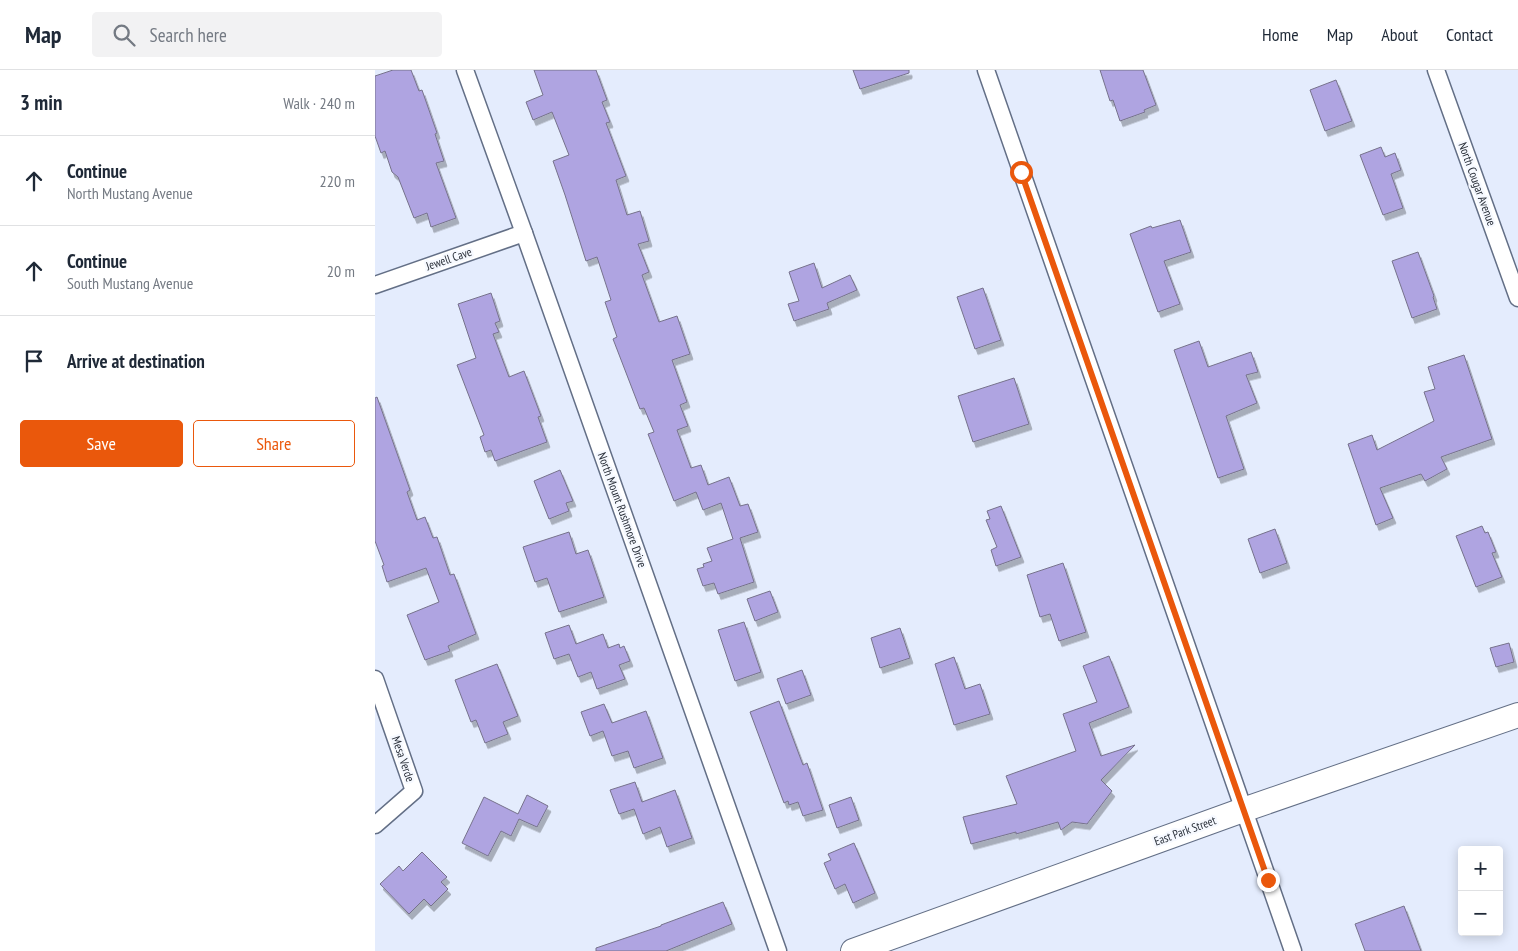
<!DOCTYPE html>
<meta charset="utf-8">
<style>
:root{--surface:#fff;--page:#f2f2f3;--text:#1f2937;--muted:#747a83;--line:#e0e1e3;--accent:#ea580c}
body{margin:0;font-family:"PT Sans Narrow",sans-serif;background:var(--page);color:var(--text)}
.controls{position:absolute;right:15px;bottom:15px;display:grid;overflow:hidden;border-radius:5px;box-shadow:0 2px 12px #0003}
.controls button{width:45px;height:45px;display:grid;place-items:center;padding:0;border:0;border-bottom:1px solid var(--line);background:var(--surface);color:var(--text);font:25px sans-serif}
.stop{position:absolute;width:15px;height:15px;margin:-11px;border:4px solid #ea580c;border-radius:50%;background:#fff}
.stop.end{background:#ea580c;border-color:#fff;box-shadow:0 1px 5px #0008}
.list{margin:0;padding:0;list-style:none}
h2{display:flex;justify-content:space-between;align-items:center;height:65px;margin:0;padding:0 20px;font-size:21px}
h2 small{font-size:16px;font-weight:400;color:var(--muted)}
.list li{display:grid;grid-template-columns:32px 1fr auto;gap:15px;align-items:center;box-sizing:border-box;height:90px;padding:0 20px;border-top:1px solid var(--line)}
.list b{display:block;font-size:19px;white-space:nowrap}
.list p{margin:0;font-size:16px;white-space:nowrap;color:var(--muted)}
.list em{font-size:16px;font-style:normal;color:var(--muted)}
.actions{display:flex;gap:10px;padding:15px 20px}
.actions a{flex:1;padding:11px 0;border:1px solid var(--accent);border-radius:5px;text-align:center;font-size:18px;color:var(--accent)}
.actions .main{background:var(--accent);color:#fff}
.icon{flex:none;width:28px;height:28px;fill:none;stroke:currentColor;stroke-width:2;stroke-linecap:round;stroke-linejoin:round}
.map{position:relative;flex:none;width:1143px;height:881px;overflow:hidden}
header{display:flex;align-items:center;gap:30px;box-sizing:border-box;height:70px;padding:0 25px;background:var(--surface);border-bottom:1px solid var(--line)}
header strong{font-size:24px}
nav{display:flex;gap:28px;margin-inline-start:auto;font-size:18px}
.search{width:350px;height:45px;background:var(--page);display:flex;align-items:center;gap:12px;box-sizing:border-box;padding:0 18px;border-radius:5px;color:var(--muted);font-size:19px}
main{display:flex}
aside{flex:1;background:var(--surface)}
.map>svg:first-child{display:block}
</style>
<header>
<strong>Map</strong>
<div class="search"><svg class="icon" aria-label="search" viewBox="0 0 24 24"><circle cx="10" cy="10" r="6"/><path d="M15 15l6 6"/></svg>Search here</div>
<nav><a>Home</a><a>Map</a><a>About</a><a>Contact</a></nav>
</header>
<main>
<aside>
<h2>3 min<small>Walk · 240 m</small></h2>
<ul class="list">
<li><svg class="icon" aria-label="ahead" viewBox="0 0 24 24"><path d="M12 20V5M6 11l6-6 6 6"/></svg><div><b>Continue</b><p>North Mustang Avenue</p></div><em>220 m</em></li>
<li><svg class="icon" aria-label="ahead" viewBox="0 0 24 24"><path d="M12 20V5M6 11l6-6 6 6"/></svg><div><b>Continue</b><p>South Mustang Avenue</p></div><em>20 m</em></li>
<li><svg class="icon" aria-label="arrive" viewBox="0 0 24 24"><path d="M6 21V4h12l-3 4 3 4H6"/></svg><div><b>Arrive at destination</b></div></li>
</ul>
<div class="actions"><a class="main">Save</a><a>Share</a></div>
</aside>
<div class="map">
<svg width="1143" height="881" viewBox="0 0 1143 881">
<defs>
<filter id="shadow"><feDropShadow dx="3" dy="5.5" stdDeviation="0" flood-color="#0004"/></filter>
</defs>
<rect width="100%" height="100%" fill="#e4ecfd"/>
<!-- building -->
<g fill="#afa4e1" stroke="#76728b" filter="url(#shadow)">
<path d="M18,0H36L44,21L47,20L62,63L60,64L69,91L61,93L81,148L56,157L52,143L39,148L23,107L17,102L10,81L6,83L0,66V6Z"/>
<path d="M159,0H221L232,30L227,32L235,52L231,53L251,106L241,110L252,145L265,141L274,171L263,174L274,202L267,205L284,252L302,246L315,284L297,290L312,332L305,335L313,356L302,360L316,398L326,395L333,415L354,407L365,436L373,434L383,462L365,468L379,512L343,524L339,513L328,516L322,499L329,497L328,494L337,491L332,478L358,469L346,433L328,440L321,422L299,431L273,364L279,362L269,338L265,339L238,269L242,267L230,232L236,230L222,187L211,191L190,125L178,91L194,85L177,42L158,50L151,32L168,25Z"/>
<path d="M478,0H534V3L485,19Z"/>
<path d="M725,0H768L781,35L769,40L770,42L745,51L738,30L735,31Z"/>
<path d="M961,10L977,51L950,61L935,20Z"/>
<path d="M1006,77L1010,87L1020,83L1026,100L1016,104L1028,138L1008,145L985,85Z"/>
<path d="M805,150L816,182L789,191L805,234L783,242L755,164L776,156L777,158Z"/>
<path d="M1043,182L1059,226L1058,227L1062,239L1037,248L1017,191Z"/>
<path d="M439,193L447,218L475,205L482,220L452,233L454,239L419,251L413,234L424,231L414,202Z"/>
<path d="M608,218L626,270L600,279L582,227Z"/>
<path d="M116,223L125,251L120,253L124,262L118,264L134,307L149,301L166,346L163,347L172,372L120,391L116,380L110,382L105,367L109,365L82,295L101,288L83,234Z"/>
<path d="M824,271L833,297L876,282L883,302L871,305L882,333L851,346L869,399L843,408L799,280Z"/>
<path d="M1089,285L1117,369L1066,387L1072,399L1050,411L1046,404L1005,418L1018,448L1001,455L973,374L997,365L1002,380L1059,351L1049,322L1060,319L1053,297Z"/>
<path d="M639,308L654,354L598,372L583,326Z"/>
<path d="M2,327L35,420L32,422L42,450L50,447L58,468L62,467L75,505L79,504L101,564L73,576L75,581L50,590L32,545L64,532L51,498L12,512L7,496L9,495L0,471V328Z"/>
<path d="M185,400L198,431L191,433L194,441L174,449L159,411Z"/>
<path d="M626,436L646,487L621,496L616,480L622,477L611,450L615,449L612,441Z"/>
<path d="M1107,456L1110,463L1113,462L1121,482L1117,483L1127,507L1101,517L1081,466Z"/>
<path d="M900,459L912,493L885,503L873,469Z"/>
<path d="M194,462L201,484L213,480L229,527L184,542L172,508L160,512L148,477Z"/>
<path d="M688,493L711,562L684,571L675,544L665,547L652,505Z"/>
<path d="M395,521L403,542L380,551L372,529Z"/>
<path d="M369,552L386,602L360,611L343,560Z"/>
<path d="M194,555L201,574L228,564L233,578L244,574L245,578L249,576L255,591L244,595L250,609L222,619L216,602L203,607L194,584L179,589L170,563Z"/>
<path d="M525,558L535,588L505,598L496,568Z"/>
<path d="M1134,573L1139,592L1121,597L1115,578Z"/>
<path d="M734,586L754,637L714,653L726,686L760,675L726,710L737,721L712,754L697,752L686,760L683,752L641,764V762L596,774L588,747L642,734L631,706L701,681L688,644L722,632L708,596Z"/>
<path d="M579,587L590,619L605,614L615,644L579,655L560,594Z"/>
<path d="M122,594L143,646L128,652L133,664L110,673L101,650L96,652L80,610Z"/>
<path d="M427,600L436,625L411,634L402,609Z"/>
<path d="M404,631L428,695L432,693L448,740L428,746L423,732L414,735L413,731L409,733L375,642Z"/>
<path d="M229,634L237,653L271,641L288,688L259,698L253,681L237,686L228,661L215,666L206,642Z"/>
<path d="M260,712L267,732L300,720L317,768L292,777L285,757L268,764L259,739L244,744L235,720Z"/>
<path d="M152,725L173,736L162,757L144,749L136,766L126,761L113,786L87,773L109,727L143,744Z"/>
<path d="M476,727L484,750L462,758L454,735Z"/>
<path d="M479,773L500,823L478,833L470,814L460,819L449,793L456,790L453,784Z"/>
<path d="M47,782L72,807L66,812L73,819L56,836L49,829L34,844L5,814L24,796L28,801Z"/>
<path d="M348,832L357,854L291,881H221V878L286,856V855Z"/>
<path d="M1029,836L1046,881H990L980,854Z"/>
</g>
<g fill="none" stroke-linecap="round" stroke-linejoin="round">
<!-- street casing -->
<g stroke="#636f86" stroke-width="19">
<g id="street">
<path d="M90,0L149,163L403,881"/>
<path d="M611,0L918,881"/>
<path d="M1061,0L1143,228"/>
<path d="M0,215L149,163"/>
<path d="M0,609L39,721L0,755"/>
</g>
</g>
<!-- secondary casing -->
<g stroke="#636f86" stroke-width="26">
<path id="secondary" d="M478,881L868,740L1143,645"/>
</g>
<!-- street -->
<use href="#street" stroke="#fff" stroke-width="16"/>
<!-- secondary -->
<use href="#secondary" stroke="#fff" stroke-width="24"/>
</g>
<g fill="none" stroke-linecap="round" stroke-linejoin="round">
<!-- route -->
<path stroke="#ea580c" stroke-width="6" d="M646,102L893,810"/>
</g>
<g text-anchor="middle" stroke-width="4.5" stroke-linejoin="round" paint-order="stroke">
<!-- street labels -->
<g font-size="12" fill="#292f39" stroke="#f6f9ff">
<text transform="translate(1102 114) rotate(70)" y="4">North Cougar Avenue</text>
<text transform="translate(74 189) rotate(-19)" y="4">Jewell Cave</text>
<text transform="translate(247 440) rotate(70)" y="4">North Mount Rushmore Drive</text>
<text transform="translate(28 689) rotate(71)" y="4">Mesa Verde</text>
<text transform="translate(810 761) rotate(-20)" y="4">East Park Street</text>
</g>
</g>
</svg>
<div class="controls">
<button>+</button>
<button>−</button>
</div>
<div class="stop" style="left:646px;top:102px"></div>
<div class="stop end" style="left:893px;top:810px"></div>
</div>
</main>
